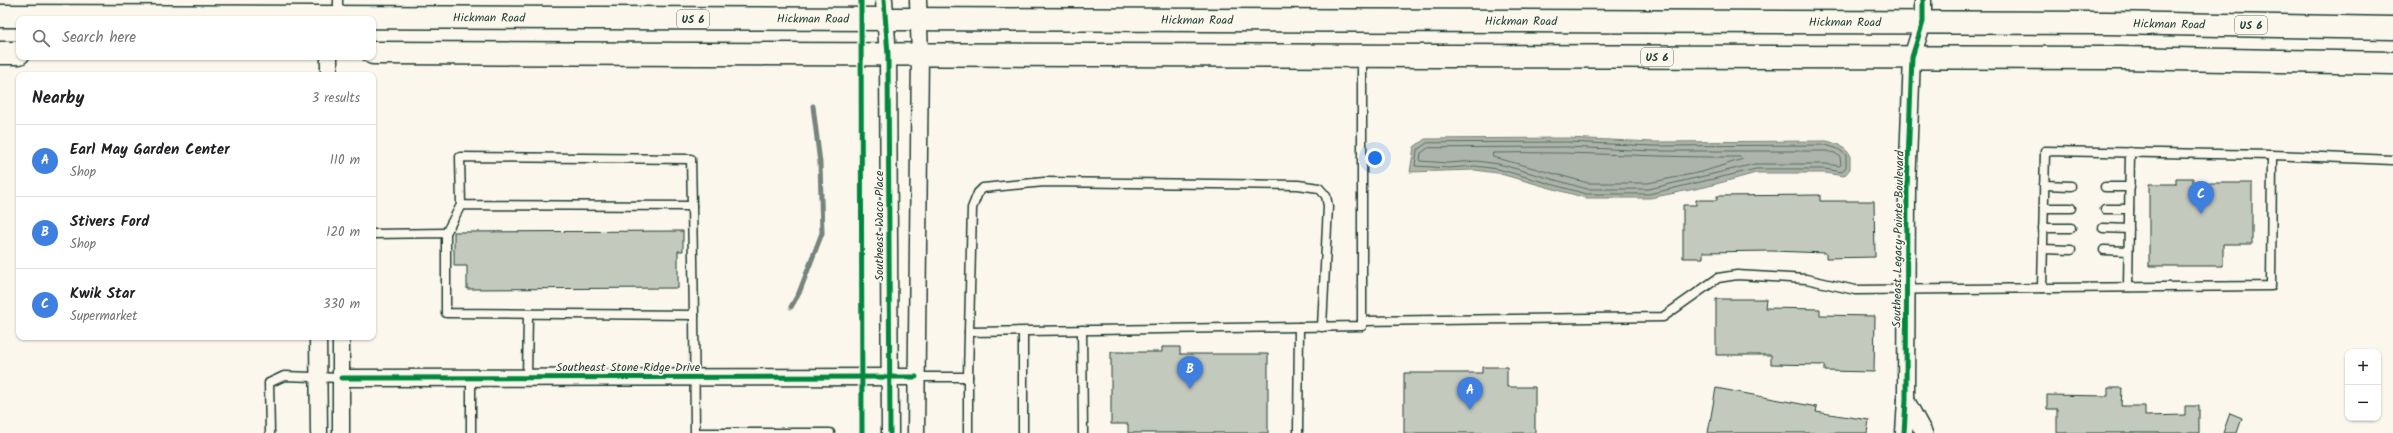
<!DOCTYPE html>
<meta charset="utf-8">
<style>
:root{--surface:#fff;--page:#f2f2f2;--text:#202124;--muted:#757577;--line:#e0e0e0;--accent:#d1495b}
body{margin:0;font-family:Kalam,sans-serif;background:var(--page);color:var(--text)}
.controls{position:absolute;right:12px;bottom:12px;display:grid;overflow:hidden;border-radius:8px;box-shadow:0 1px 3px #0004}
.controls button{width:36px;height:36px;display:grid;place-items:center;padding:0;border:0;border-bottom:1px solid var(--line);background:var(--surface);color:var(--text);font:20px sans-serif}
.you{position:absolute;left:1375px;top:158px;width:14px;height:14px;margin:-10px;border:3px solid #fff;border-radius:50%;background:#1a73e8;box-shadow:0 0 0 6px #1a73e833}
.badge{display:grid;place-items:center;width:26px;height:26px;border-radius:50%;background:var(--accent);color:#fff;font-size:13px;font-weight:700}
.pin{position:absolute;translate:-50% -33px;filter:drop-shadow(0 1px 2px #0008)}
.pin::after{content:'';position:absolute;top:21px;width:14px;height:12px;background:inherit;clip-path:polygon(0 0,100% 0,50% 100%)}
.list{margin:0;padding:0;list-style:none}
h2{display:flex;justify-content:space-between;align-items:center;height:52px;margin:0;padding:0 16px;font-size:17px}
h2 small{font-size:13px;font-weight:400;color:var(--muted)}
.list li{display:grid;grid-template-columns:26px 1fr auto;gap:12px;align-items:center;box-sizing:border-box;height:72px;padding:0 16px;border-top:1px solid var(--line)}
.list b{display:block;font-size:15px;white-space:nowrap}
.list p{margin:0;font-size:13px;white-space:nowrap;color:var(--muted)}
.list em{font-size:13px;font-style:normal;color:var(--muted)}
.icon{flex:none;width:22px;height:22px;fill:none;stroke:currentColor;stroke-width:2;stroke-linecap:round;stroke-linejoin:round}
.map{position:relative;flex:none;width:2393px;height:433px;overflow:hidden}
.search{position:absolute;background:var(--surface);box-shadow:0 1px 3px #0004;left:16px;top:16px;width:360px;height:44px;display:flex;align-items:center;gap:10px;box-sizing:border-box;padding:0 14px;border-radius:8px;color:var(--muted);font-size:15px}
.panel{position:absolute;background:var(--surface);box-shadow:0 1px 3px #0004;left:16px;top:72px;width:360px;height:268px;border-radius:8px}
.map>svg:first-child{display:block}
</style>
<div class="map">
<svg width="2393" height="433" viewBox="0 0 2393 433">
<rect width="100%" height="100%" fill="#fbf7ec"/>
<filter id="ink" filterUnits="userSpaceOnUse"><feTurbulence type="fractalNoise" baseFrequency=".025" numOctaves="2"/><feDisplacementMap in="SourceGraphic" scale="8" xChannelSelector="R" yChannelSelector="G"/><feConvolveMatrix kernelMatrix="1 2 1 2 8 2 1 2 1" color-interpolation-filters="sRGB"/></filter>
<g filter="url(#ink)">
<!-- water -->
<path fill="#adb4aa" stroke="#74847b" d="M1567,138L1653,142L1827,141L1840,145L1850,154V169L1844,176L1825,173H1756L1705,187L1650,198H1586L1497,173L1475,170L1410,172L1414,147L1425,139Z"/>
<g fill="none" stroke-linecap="round" stroke-linejoin="round">
<!-- shore -->
<g stroke="#586d63" stroke-width="1">
<path d="M1567,142L1653,146L1826,145L1838,149L1846,155V167L1842,172L1825,169H1756L1649,194H1586L1498,169L1475,166L1449,168L1415,166L1417,150L1427,143Z"/>
<path d="M1567,147L1653,151H1826L1835,153L1840,157L1841,165L1839,166L1826,164H1755L1649,189H1587L1499,164L1476,161L1448,163L1420,161L1421,153L1428,148Z"/>
<path d="M1493,153C1576,151 1658,158 1741,157L1743,159L1702,172L1648,183H1588L1493,157Z"/>
</g>
<!-- stream -->
<path stroke="#74847b" stroke-width="5" d="M791,307L799,293L822,233L820,163L813,106"/>
</g>
<!-- building -->
<g fill="#c4c9be" stroke="#1f3d34">
<path d="M2176,178H2193V183H2252V244H2223V266H2149V184H2176Z"/>
<path d="M1820,195V201H1874L1875,257L1826,258V253L1772,251L1703,252V258H1683V205H1696V200H1717V196Z"/>
<path d="M683,231V251H678V288L467,289V266H454V232Z"/>
<path d="M1716,299H1766L1765,308L1820,309V315L1875,316L1874,372L1825,371V365L1771,364V355H1716Z"/>
<path d="M1162,347H1180V354H1268V433H1128V424H1111V352H1162Z"/>
<path d="M1482,367H1507V387H1535V433H1404V373H1482Z"/>
<path d="M1716,388L1817,407L1816,412L1869,420L1867,433H1708Z"/>
<path d="M2108,388H2122L2121,406H2145V416L2185,415V406H2199V433H2057V409H2047V395L2108,396Z"/>
<path d="M2230,413L2242,418L2237,433H2223Z"/>
</g>
<g fill="none" stroke-linecap="round" stroke-linejoin="round">
<!-- lane casing -->
<g stroke="#1f3d34" stroke-width="11">
<g id="lane">
<path d="M338,0V17"/>
<path d="M2044,185L2071,186"/>
<path d="M2105,187H2130"/>
<path d="M692,206L694,315"/>
<path d="M2044,208H2071"/>
<path d="M2105,209H2129"/>
<path d="M2043,228H2071"/>
<path d="M2103,228L2129,229"/>
<path d="M446,233L461,205L692,206L691,159L460,157L461,205"/>
<path d="M373,234L446,233V313L694,315L695,433H830"/>
<path d="M2043,249L2071,250"/>
<path d="M2104,250L2128,251"/>
<path d="M2128,287L2130,152"/>
<path d="M2042,288L2045,151L2272,155"/>
<path d="M1362,321L1663,317L1718,278L1737,275L1806,279L1855,290L2271,286L2272,155L2393,160"/>
<path d="M1082,330L1083,433"/>
<path d="M969,332L972,208L978,193L983,188L1044,182L1298,185L1319,188L1326,196L1328,206L1322,327"/>
<path d="M1023,332V433"/>
<path d="M916,377H968V433"/>
<path d="M968,377L969,332L1362,326V57"/>
<path d="M471,378V433"/>
<path d="M527,378L528,314"/>
<path d="M270,433L269,383L284,376L341,378"/>
<path d="M1298,433L1299,327"/>
</g>
</g>
<!-- street casing -->
<g stroke="#1f3d34" stroke-width="19">
<g id="street">
<path d="M884,0L888,55L890,433"/>
<path d="M329,75V57"/>
<path d="M318,337L319,433"/>
<path d="M341,378L916,377"/>
<path d="M1906,400L1924,433"/>
<path d="M341,433V337"/>
<path d="M916,433L920,55L918,0"/>
<path d="M1904,433L1906,400L1907,188L1912,57L1923,22V0"/>
</g>
</g>
<!-- highway casing -->
<g stroke="#1f3d34" stroke-width="25">
<g id="highway">
<path id="s1" d="M0,16L2108,23L2393,28"/>
<path d="M0,53H19"/>
<path d="M373,53L2120,58L2393,63"/>
</g>
</g>
<!-- lane -->
<use href="#lane" stroke="#fbf7ec" stroke-width="8"/>
<!-- street -->
<use href="#street" stroke="#fbf7ec" stroke-width="16"/>
<!-- highway -->
<use href="#highway" stroke="#fbf7ec" stroke-width="22"/>
<!-- cycleway casing -->
<g stroke="#fbf7ec" stroke-width="8">
<g id="cycleway">
<path d="M861,0L862,433"/>
<path d="M884,0L888,55L890,433"/>
<path d="M341,378L916,377"/>
<path d="M1904,433L1906,400L1907,188L1912,57L1923,22V0"/>
</g>
</g>
<!-- cycleway -->
<use href="#cycleway" stroke="#00873e" stroke-width="5"/>
</g>
</g>
<g text-anchor="middle" stroke-width="3.5" stroke-linejoin="round" paint-order="stroke">
<!-- shield labels -->
<g fill="#fbf7ec" stroke="#61756b" stroke-width="1">
<rect x="677" y="10" width="32" height="18" rx="3"/>
<rect x="2235" y="16" width="32" height="18" rx="3"/>
<rect x="1641" y="48" width="32" height="18" rx="3"/>
</g>
<g font-size="11" font-weight="bold" fill="#1f3d34">
<text x="693" y="23">US 6</text>
<text x="2251" y="29">US 6</text>
<text x="1657" y="61">US 6</text>
</g>
<!-- street labels -->
<g font-size="12" fill="#1f3d34" stroke="#fbf7ec">
<text dy="4" stroke="none"><textPath href="#s1" startOffset="489">Hickman Road</textPath></text>
<text dy="4" stroke="none"><textPath href="#s1" startOffset="813">Hickman Road</textPath></text>
<text dy="4" stroke="none"><textPath href="#s1" startOffset="1197">Hickman Road</textPath></text>
<text dy="4" stroke="none"><textPath href="#s1" startOffset="1521">Hickman Road</textPath></text>
<text dy="4" stroke="none"><textPath href="#s1" startOffset="1845">Hickman Road</textPath></text>
<text dy="4" stroke="none"><textPath href="#s1" startOffset="2169">Hickman Road</textPath></text>
<text transform="translate(879 226) rotate(-90)" y="4">Southeast Waco Place</text>
<text transform="translate(1898 239) rotate(-89)" y="4">Southeast Legacy Pointe Boulevard</text>
<text x="628" y="371">Southeast Stone Ridge Drive</text>
</g>
</g>
</svg>
<div class="controls">
<button>+</button>
<button>−</button>
</div>
<div class="you"></div>
<div class="pin badge" style="left:1470px;top:410px;background:#3f7fe0">A</div>
<div class="pin badge" style="left:1190px;top:389px;background:#3f7fe0">B</div>
<div class="pin badge" style="left:2201px;top:214px;background:#3f7fe0">C</div>
<div class="search"><svg class="icon" aria-label="search" viewBox="0 0 24 24"><circle cx="10" cy="10" r="6"/><path d="M15 15l6 6"/></svg>Search here</div>
<section class="panel">
<h2>Nearby<small>3 results</small></h2>
<ul class="list">
<li><span class="badge" style="background:#3f7fe0">A</span><div><b>Earl May Garden Center</b><p>Shop</p></div><em>110 m</em></li>
<li><span class="badge" style="background:#3f7fe0">B</span><div><b>Stivers Ford</b><p>Shop</p></div><em>120 m</em></li>
<li><span class="badge" style="background:#3f7fe0">C</span><div><b>Kwik Star</b><p>Supermarket</p></div><em>330 m</em></li>
</ul>
</section>
</div>
